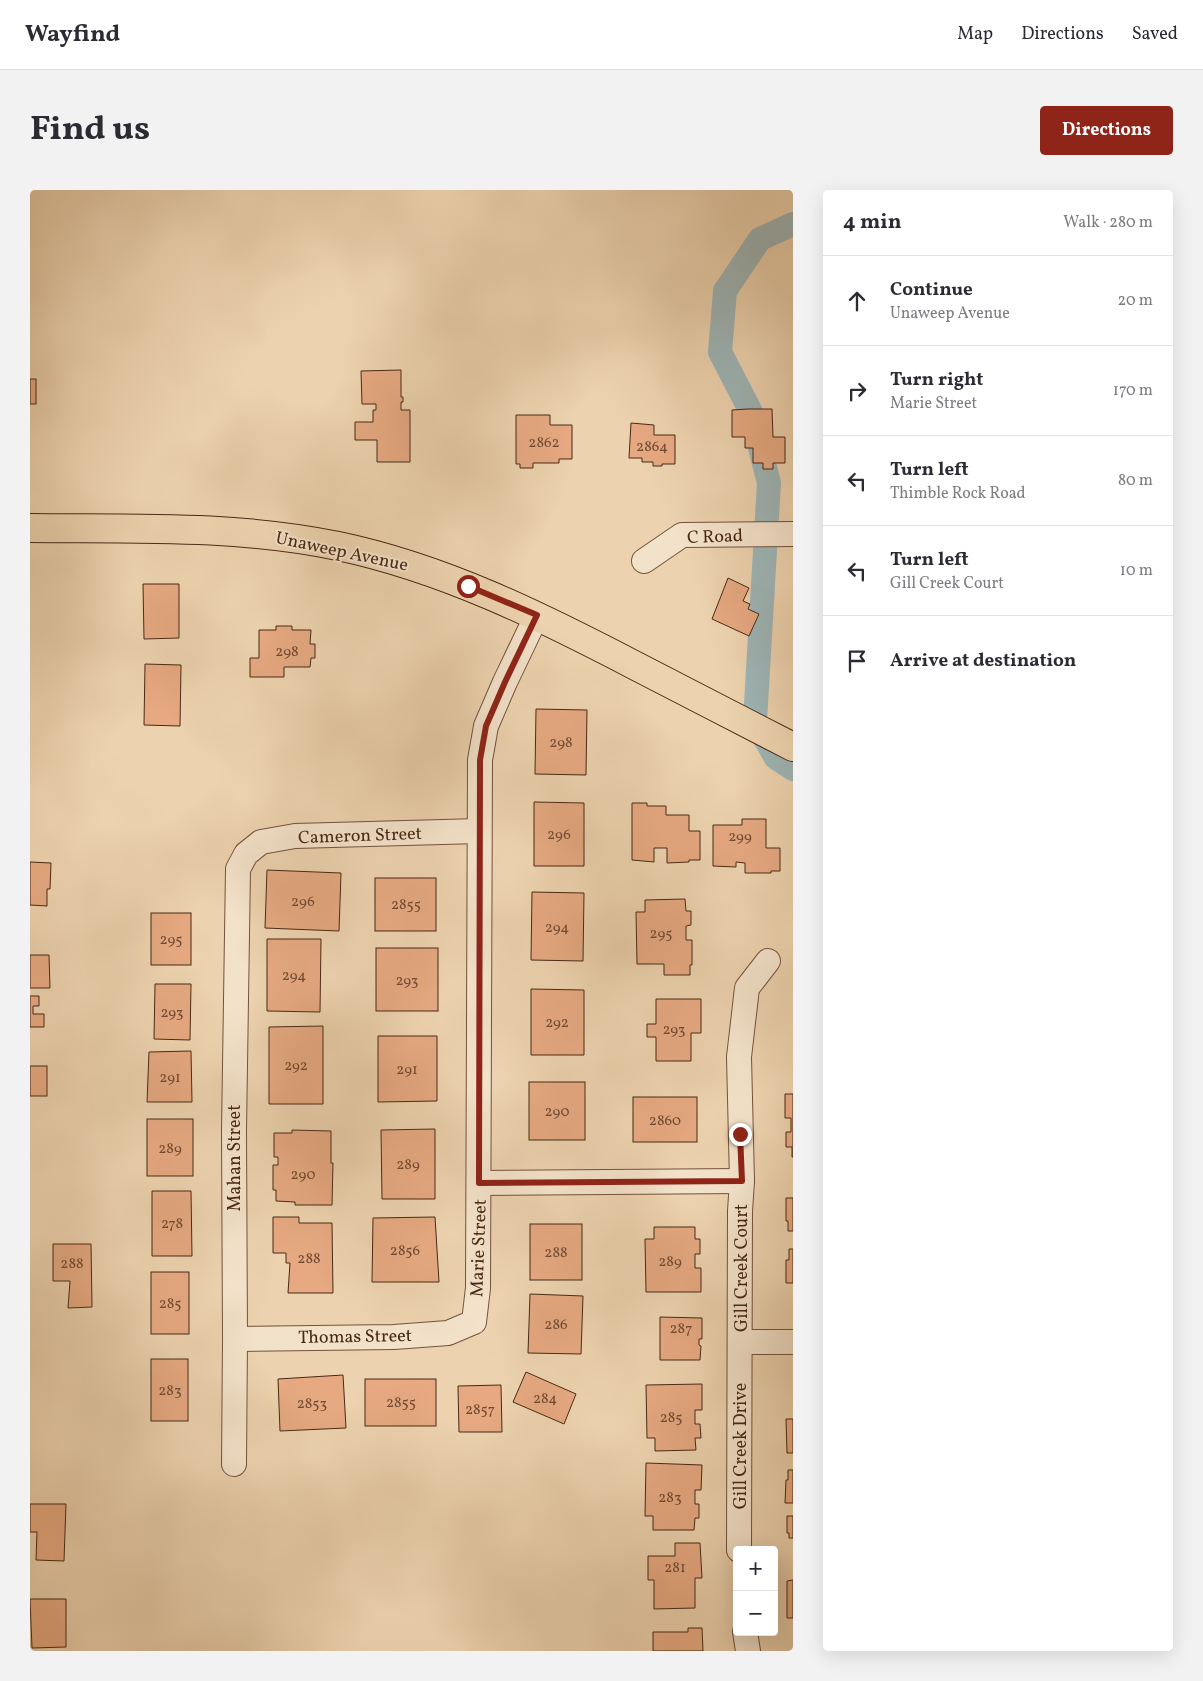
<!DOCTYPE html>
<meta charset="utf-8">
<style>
:root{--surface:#fff;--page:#f2f2f3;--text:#2b2b33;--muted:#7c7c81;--line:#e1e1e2;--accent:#8f2418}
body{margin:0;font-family:Vollkorn,serif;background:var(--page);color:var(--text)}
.controls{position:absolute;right:15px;bottom:15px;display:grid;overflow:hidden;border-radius:5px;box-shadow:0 5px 20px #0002}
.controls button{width:45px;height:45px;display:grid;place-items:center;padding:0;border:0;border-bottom:1px solid var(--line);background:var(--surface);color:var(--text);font:25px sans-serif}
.stop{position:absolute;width:15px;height:15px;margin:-11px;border:4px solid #8f2418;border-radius:50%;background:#fff}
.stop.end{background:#8f2418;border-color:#fff;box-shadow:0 1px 5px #0008}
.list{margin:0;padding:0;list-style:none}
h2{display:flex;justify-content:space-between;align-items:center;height:65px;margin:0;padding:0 20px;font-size:21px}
h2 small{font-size:16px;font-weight:400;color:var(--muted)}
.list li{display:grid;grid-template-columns:32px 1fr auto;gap:15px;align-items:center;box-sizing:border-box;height:90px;padding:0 20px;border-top:1px solid var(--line)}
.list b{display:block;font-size:19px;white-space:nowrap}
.list p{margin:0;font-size:16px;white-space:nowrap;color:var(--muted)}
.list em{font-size:16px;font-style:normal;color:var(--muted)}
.icon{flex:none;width:28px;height:28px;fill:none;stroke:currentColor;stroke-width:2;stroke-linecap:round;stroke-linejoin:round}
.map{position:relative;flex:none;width:763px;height:1461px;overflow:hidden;border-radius:5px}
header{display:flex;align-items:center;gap:30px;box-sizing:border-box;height:70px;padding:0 25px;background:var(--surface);border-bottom:1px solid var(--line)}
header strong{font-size:24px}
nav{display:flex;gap:28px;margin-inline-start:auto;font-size:18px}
.intro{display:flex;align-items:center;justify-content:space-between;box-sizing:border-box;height:120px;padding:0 30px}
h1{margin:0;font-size:35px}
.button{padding:12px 22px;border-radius:5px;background:var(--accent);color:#fff;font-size:18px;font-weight:700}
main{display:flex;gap:30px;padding:0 30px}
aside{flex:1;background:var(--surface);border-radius:5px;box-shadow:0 5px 20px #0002}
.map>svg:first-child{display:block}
</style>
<header>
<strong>Wayfind</strong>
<nav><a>Map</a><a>Directions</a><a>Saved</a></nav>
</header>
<div class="intro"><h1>Find us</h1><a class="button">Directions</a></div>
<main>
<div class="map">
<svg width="763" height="1461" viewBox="0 0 763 1461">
<rect width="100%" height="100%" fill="#ecd2ae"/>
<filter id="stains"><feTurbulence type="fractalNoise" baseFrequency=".004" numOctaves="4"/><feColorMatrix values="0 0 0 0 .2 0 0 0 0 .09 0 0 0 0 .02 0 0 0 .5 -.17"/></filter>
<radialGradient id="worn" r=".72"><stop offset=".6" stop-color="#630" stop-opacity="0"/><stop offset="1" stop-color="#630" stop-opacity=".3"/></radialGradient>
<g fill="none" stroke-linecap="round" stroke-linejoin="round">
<!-- canal -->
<path stroke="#9eb5b6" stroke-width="24" d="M763,34L730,49L695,101L690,162L721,222L739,293L725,531L746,568L763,579"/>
</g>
<!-- building -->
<g fill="#e6a981" stroke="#492916">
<path d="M371,180V207H373V212H371V220H380V272H347V250H325V232H343V220H346V214H332L331,181Z"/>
<rect x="0" y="189" width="6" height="25"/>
<path d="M718,219H742L743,247H755V273H743V279H733V273H723V258H715V247H702V220Z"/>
<path d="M486,225H520V235H542V269H529V273H503V278H490V274H486Z"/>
<path d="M601,233L624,235V245H645V274H632V276H623V272H612V268H599Z"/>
<path d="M698,388L719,398L713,411L720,414L718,419L729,424L719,446L682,429Z"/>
<path d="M113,394H149V448L114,449Z"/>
<path d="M246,436H262V440H281L280,454H285V468H281L280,477H254V487H220V468H229V440H246Z"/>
<path d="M115,474L151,475L150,536L114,535Z"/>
<path d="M506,519L557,520L556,585L505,584Z"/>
<path d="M504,612L554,613V676H504Z"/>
<path d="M602,613H617V616H636V625H659V641H670V670H659V672L637,673V658H624V672L602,670Z"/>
<path d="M712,629H736V658H750V681H741V683H715V673L706,672V677L683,676V635H712Z"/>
<path d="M0,672L21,673L20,699H17V716L0,715Z"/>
<path d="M237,680L311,683L309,741L235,738Z"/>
<rect x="345" y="688" width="61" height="53"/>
<path d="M502,702L554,703L553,771L501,770Z"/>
<path d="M655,709L656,721H661V735L656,736V750H662V775H660V785H634V774H607L606,722H615V710Z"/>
<rect x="121" y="723" width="40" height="52"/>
<path d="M237,749H291L290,822L237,821Z"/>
<rect x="346" y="758" width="62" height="63"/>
<path d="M0,765H19L20,798H0Z"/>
<path d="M125,794H161L160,850L124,849Z"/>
<path d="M501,799L554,800V865H501Z"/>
<path d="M0,806H9V816H3V824H14V837H0Z"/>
<path d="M626,809H671V843H661V871H626V847H617V834H626Z"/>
<path d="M293,836V914H239V837Z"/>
<path d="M348,846H407V911L348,912Z"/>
<path d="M161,861L162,912H117L119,862Z"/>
<rect x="0" y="876" width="17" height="30"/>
<rect x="499" y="892" width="56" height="58"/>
<path d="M755,904H763V967H762V957H756V942H761V928H755Z"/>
<rect x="603" y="907" width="64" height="45"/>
<rect x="117" y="929" width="46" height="57"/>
<path d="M405,939V1009H352L351,940Z"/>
<path d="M262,940L301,941V973H303L302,1015H265V1012L246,1011V1000H243V975H248V967H244V943H262Z"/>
<path d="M122,1001H161L162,1066H122Z"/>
<path d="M756,1008H763V1041H758V1031H756Z"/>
<path d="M243,1027H269V1033H302L303,1103H258L260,1073H256V1063H243Z"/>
<path d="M405,1027L409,1092H342L343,1028Z"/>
<rect x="500" y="1034" width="52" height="56"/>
<path d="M624,1037H665V1049H670V1064H665V1078H671V1102H616L615,1049H624Z"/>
<path d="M23,1054H61L62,1117L38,1118L40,1091H23Z"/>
<path d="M759,1059H763V1093H756V1070H759Z"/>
<rect x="121" y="1082" width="38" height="62"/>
<path d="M500,1104L553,1106L551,1164L498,1163Z"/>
<path d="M630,1127L672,1128V1149H669V1155L671,1156L670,1170H630Z"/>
<rect x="121" y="1169" width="37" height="62"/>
<path d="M496,1182L546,1204L534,1234L483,1212Z"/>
<path d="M313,1185L316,1238L250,1241L248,1189Z"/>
<rect x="335" y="1189" width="71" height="47"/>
<path d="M672,1194V1220H665V1234H670L671,1248H665L666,1260L625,1261V1248H617L616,1195Z"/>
<path d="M471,1195L472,1242H429L428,1196Z"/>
<path d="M756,1229H763V1263H757Z"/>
<path d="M616,1273L672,1275L671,1300H665V1314H669V1328H665L664,1340H623V1326H615Z"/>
<path d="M758,1280H763V1313H755L756,1290H758Z"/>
<path d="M0,1314H36L34,1371L6,1370L7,1342H0Z"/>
<path d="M757,1326H763V1348H759V1343H757Z"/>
<path d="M645,1353H670L672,1388H665V1418L624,1419V1390H618V1366H645Z"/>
<path d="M763,1390V1428H757V1391Z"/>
<path d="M0,1409H36V1457L2,1458Z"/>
<path d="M658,1438H672L673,1461H623V1442H658Z"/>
</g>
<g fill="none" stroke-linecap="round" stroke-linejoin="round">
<!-- minor casing -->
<g stroke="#72533c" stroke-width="26">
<g id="minor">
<path d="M614,371L652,345L763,344"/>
<path d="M449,993L712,991"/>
<path d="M205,1149L364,1147L418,1143L444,1132L448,1098L450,570L456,536L475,492L507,425"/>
<path d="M711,1152H763"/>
<path d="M204,1274L205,1149L204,941L208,679L216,664L231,652L265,646L449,641"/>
<path d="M709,1360L710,1021L712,991L709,867L717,798L738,771"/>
<path d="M715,1442L718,1461"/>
</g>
</g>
<!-- major casing -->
<g stroke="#492916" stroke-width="30">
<path id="major" d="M0,338C103,339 207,335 308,356C413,378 510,426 604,475C657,502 710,530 763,557"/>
</g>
<!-- minor -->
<use href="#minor" stroke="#f3e2ca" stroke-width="24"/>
<!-- major -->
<use href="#major" stroke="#ecd2ae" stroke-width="28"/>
</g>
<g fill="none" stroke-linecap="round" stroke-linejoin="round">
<!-- route -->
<path stroke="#8f2418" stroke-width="6" d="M438,396L507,425L475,492L456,536L450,570L449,993L712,991L710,944"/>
</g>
<g text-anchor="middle" stroke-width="4" stroke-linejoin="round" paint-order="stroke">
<!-- number labels -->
<g font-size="15" fill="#704931">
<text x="514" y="257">2862</text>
<text x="622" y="261">2864</text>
<text x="257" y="466">298</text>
<text x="531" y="557">298</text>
<text x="529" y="649">296</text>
<text x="710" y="651">299</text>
<text x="273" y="716">296</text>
<text x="376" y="719">2855</text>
<text x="527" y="742">294</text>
<text x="631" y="748">295</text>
<text x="141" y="754">295</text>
<text x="264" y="790">294</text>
<text x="377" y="795">293</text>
<text x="142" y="827">293</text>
<text x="527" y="837">292</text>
<text x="644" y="844">293</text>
<text x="266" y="880">292</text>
<text x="377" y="884">291</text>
<text x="140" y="892">291</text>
<text x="527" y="926">290</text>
<text x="635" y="935">2860</text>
<text x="140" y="963">289</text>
<text x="378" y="979">289</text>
<text x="273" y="989">290</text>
<text x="142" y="1038">278</text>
<text x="375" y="1065">2856</text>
<text x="526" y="1067">288</text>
<text x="279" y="1073">288</text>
<text x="640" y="1076">289</text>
<text x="42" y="1078">288</text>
<text x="140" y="1118">285</text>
<text x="526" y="1139">286</text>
<text x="651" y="1143">287</text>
<text x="140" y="1205">283</text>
<text x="515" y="1213">284</text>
<text x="371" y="1217">2855</text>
<text x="282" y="1218">2853</text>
<text x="450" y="1224">2857</text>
<text x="641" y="1232">285</text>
<text x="640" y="1312">283</text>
<text x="645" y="1382">281</text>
</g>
<!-- street labels -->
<g font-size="18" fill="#492916" stroke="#f3e2ca">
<text transform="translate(685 346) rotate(-2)" y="6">C Road</text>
<text transform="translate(312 361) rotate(12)" y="6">Unaweep Avenue</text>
<text transform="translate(330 645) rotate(-2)" y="6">Cameron Street</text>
<text transform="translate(204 968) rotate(-90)" y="6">Mahan Street</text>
<text transform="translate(448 1058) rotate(-88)" y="6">Marie Street</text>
<text transform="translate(711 1078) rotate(-90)" y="6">Gill Creek Court</text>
<text transform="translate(325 1146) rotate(-1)" y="6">Thomas Street</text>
<text transform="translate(710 1256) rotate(-90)" y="6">Gill Creek Drive</text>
</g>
</g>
<rect width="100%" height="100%" filter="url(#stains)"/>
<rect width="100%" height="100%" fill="url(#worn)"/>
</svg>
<div class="controls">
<button>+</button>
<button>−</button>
</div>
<div class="stop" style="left:438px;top:396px"></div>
<div class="stop end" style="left:710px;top:944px"></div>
</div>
<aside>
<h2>4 min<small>Walk · 280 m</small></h2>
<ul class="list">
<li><svg class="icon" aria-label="ahead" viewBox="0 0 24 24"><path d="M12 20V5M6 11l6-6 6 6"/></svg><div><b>Continue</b><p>Unaweep Avenue</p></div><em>20 m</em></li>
<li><svg class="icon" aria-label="right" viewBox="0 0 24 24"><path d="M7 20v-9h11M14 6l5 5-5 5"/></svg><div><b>Turn right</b><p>Marie Street</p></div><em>170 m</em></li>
<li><svg class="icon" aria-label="left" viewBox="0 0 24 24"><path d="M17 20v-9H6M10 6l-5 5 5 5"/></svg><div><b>Turn left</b><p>Thimble Rock Road</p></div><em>80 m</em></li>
<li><svg class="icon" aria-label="left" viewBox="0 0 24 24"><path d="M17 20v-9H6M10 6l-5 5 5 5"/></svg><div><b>Turn left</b><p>Gill Creek Court</p></div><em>10 m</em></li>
<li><svg class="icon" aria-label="arrive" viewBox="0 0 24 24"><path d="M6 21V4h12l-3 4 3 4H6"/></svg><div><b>Arrive at destination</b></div></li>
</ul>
</aside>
</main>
